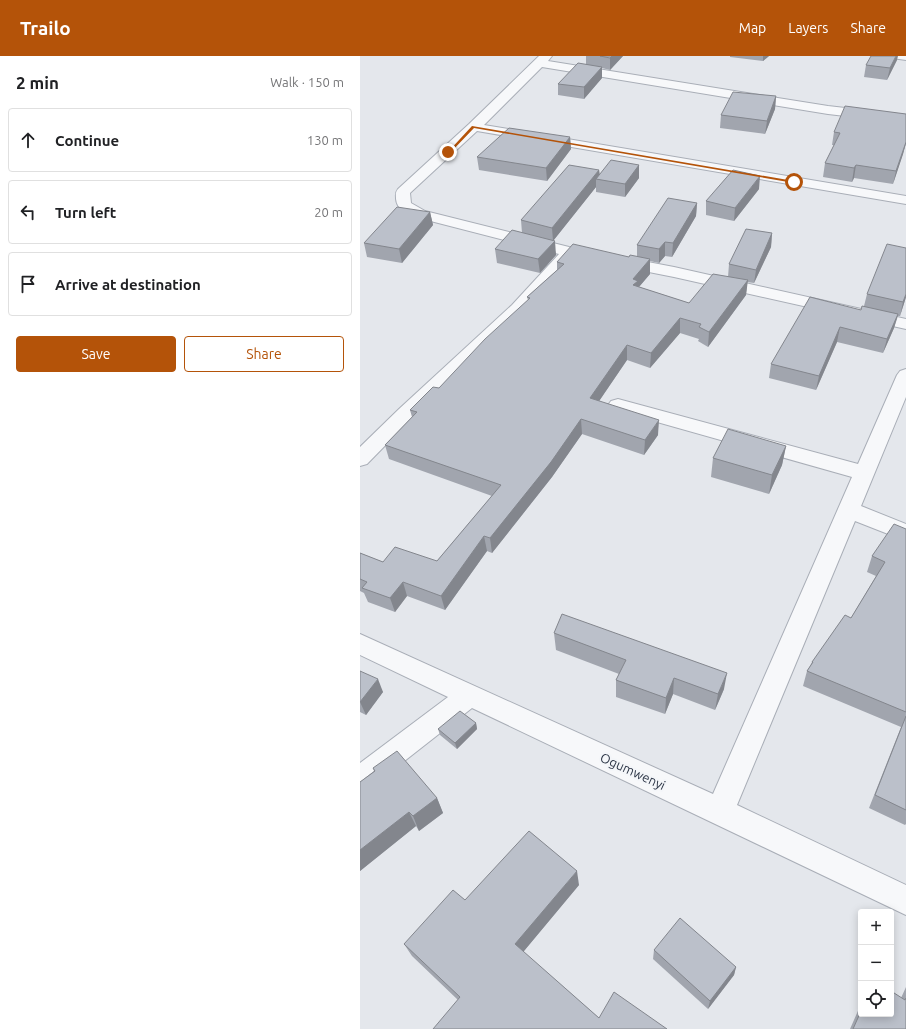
<!DOCTYPE html>
<meta charset="utf-8">
<style>
:root{--surface:#fff;--page:#f2f2f2;--text:#202124;--muted:#757577;--line:#e0e0e0;--accent:#b45309}
body{margin:0;font-family:Ubuntu,sans-serif;background:var(--page);color:var(--text)}
.controls{position:absolute;right:12px;bottom:12px;display:grid;overflow:hidden;border-radius:4px;box-shadow:0 2px 10px #0003}
.controls button{width:36px;height:36px;display:grid;place-items:center;padding:0;border:0;border-bottom:1px solid var(--line);background:var(--surface);color:var(--text);font:20px sans-serif}
.stop{position:absolute;width:12px;height:12px;margin:-9px;border:3px solid #b45309;border-radius:50%;background:#fff}
.stop.end{background:#b45309;border-color:#fff;box-shadow:0 1px 4px #0008}
.list{margin:0;padding:0;list-style:none}
h2{display:flex;justify-content:space-between;align-items:center;height:52px;margin:0;padding:0 16px;font-size:17px}
h2 small{font-size:13px;font-weight:400;color:var(--muted)}
.list li{display:grid;grid-template-columns:26px 1fr auto;gap:12px;align-items:center;box-sizing:border-box;height:64px;margin:0 8px 8px;padding:0 8px;border:1px solid var(--line);border-radius:4px}
.list b{display:block;font-size:15px;white-space:nowrap}
.list em{font-size:13px;font-style:normal;color:var(--muted)}
.actions{display:flex;gap:8px;padding:12px 16px}
.actions a{flex:1;padding:9px 0;border:1px solid var(--accent);border-radius:4px;text-align:center;font-size:14px;color:var(--accent)}
.actions .main{background:var(--accent);color:#fff}
.icon{flex:none;width:22px;height:22px;fill:none;stroke:currentColor;stroke-width:2;stroke-linecap:round;stroke-linejoin:round}
.map{position:relative;flex:none;width:546px;height:973px;overflow:hidden}
header{display:flex;align-items:center;gap:24px;box-sizing:border-box;height:56px;padding:0 20px;background:var(--accent);color:#fff}
header strong{font-size:19px}
nav{display:flex;gap:22px;margin-inline-start:auto;font-size:14px}
main{display:flex}
aside{flex:1;background:var(--surface)}
.map>svg:first-child{display:block}
</style>
<header>
<strong>Trailo</strong>
<nav><a>Map</a><a>Layers</a><a>Share</a></nav>
</header>
<main>
<aside>
<h2>2 min<small>Walk · 150 m</small></h2>
<ul class="list">
<li><svg class="icon" aria-label="ahead" viewBox="0 0 24 24"><path d="M12 20V5M6 11l6-6 6 6"/></svg><div><b>Continue</b></div><em>130 m</em></li>
<li><svg class="icon" aria-label="left" viewBox="0 0 24 24"><path d="M17 20v-9H6M10 6l-5 5 5 5"/></svg><div><b>Turn left</b></div><em>20 m</em></li>
<li><svg class="icon" aria-label="arrive" viewBox="0 0 24 24"><path d="M6 21V4h12l-3 4 3 4H6"/></svg><div><b>Arrive at destination</b></div></li>
</ul>
<div class="actions"><a class="main">Save</a><a>Share</a></div>
</aside>
<div class="map">
<svg width="546" height="973" viewBox="0 0 546 973">
<rect width="100%" height="100%" fill="#e4e7ec"/>
<g fill="none" stroke-linecap="round" stroke-linejoin="round">
<!-- street casing -->
<g stroke="#a9aeb7" stroke-width="2">
<g id="street">
<path d="M179,0H192L188,5L468,50L546,59V67L468,58L182,11L124,69L546,140V148L117,75L50,137L51,147L65,155L209,191L314,211L546,263V273L314,221L213,201L164,257L53,361L7,408L0,410V391L39,353L152,249L199,198L55,161C46,156 37,154 36,143C36,138 35,137 38,133L109,68Z"/>
<path d="M530,0H546V4L532,2Z"/>
<path d="M546,313V341L501,450L546,468V485L495,465L377,749L546,829V859L112,652L10,732L0,736V707L88,641L0,599V578L353,738L492,421L251,353L248,349L251,345L258,343L498,408L537,319L540,315Z"/>
</g>
</g>
<!-- street -->
<use href="#street" fill="#f7f8fa" fill-rule="evenodd"/>
</g>
<!-- wall -->
<g fill="#a1a5ae">
<path d="M226,0H263L250,14L242,12V22L224,43L198,39V28L226,8Z"/>
<path d="M370,0H409L403,5L370,1Z"/>
<path d="M537,4L527,24L504,21L506,9Z"/>
<path d="M416,40L415,53L405,78L360,72L361,59Z"/>
<path d="M546,58V88L543,98L533,128L494,122L492,126L463,121L465,107L474,89H472L474,76Z"/>
<path d="M210,81L211,93L187,125L119,114L117,101Z"/>
<path d="M279,109V122L265,141L236,136V131L193,185L196,199L180,217L137,207L135,193L162,177L161,164L239,114L240,119Z"/>
<path d="M399,133L374,165L346,159V145Z"/>
<path d="M337,147L336,160L312,201L305,200L299,207L290,205V218L279,231L329,247L368,221L369,208L412,177L411,191L394,227L387,226L386,239L348,291L338,285L339,283L320,277L290,312L267,304L239,345L298,379L284,399L222,378L192,421L132,497L127,495L85,554L47,540L35,556L8,546L4,537L0,535V497L23,506L77,505L132,440L29,403L25,389L52,361L50,354L79,332L168,244L167,241L197,214V206L269,201H277V189Z"/>
<path d="M70,156L73,169L42,207L7,201L4,187Z"/>
<path d="M507,238L546,241L540,260H538L534,272L523,297L477,286L456,334L409,322L411,308L501,254L504,250Z"/>
<path d="M426,390L422,409L409,438L351,421L353,402Z"/>
<path d="M546,473V768L545,769L509,752L541,671L443,630L447,615L450,610L452,606L491,562L516,520L507,516L512,500Z"/>
<path d="M194,577L364,633L355,654L313,638L305,658L256,641V624L259,618L196,594Z"/>
<path d="M0,615L23,636L6,659L0,656Z"/>
<path d="M116,667L117,673L97,693L80,679L78,673Z"/>
<path d="M13,712L77,742L83,757L59,775L56,770L0,815V726L14,715Z"/>
<path d="M219,829L163,896L239,962L307,973L98,944L52,900L44,888L105,844Z"/>
<path d="M294,894L376,911L374,919L348,953L293,903Z"/>
<path d="M546,931V973H490L501,948V958L541,942Z"/>
</g>
<!-- shaded-wall -->
<g fill="#83868d">
<path d="M252,0H263L250,14V2Z"/>
<path d="M403,0H409L403,5Z"/>
<path d="M536,0H538L537,4L527,24L530,12Z"/>
<path d="M242,11V22L224,43V31Z"/>
<path d="M416,40L415,53L405,78L407,65Z"/>
<path d="M210,81L211,93L187,125L186,112Z"/>
<path d="M546,86L543,98L533,128L536,115Z"/>
<path d="M279,109V122L265,141V128Z"/>
<path d="M496,109L494,122L492,126L494,112Z"/>
<path d="M239,114L240,124L236,123V131L193,185L192,172Z"/>
<path d="M400,120L399,133L374,165L375,152Z"/>
<path d="M337,147L336,160L312,201L313,187Z"/>
<path d="M70,156L73,169L42,207L39,193Z"/>
<path d="M412,177L411,191L394,227L396,214Z"/>
<path d="M195,185L196,199L180,217L178,203Z"/>
<path d="M305,186V200L299,207V193Z"/>
<path d="M290,203V218L278,232L273,244V223Z"/>
<path d="M388,224L386,239L348,291L349,276Z"/>
<path d="M546,238V241L540,260L543,246Z"/>
<path d="M538,258L534,272L523,297L527,283Z"/>
<path d="M320,262V277L290,312L291,297Z"/>
<path d="M480,271L477,286L456,334L459,320Z"/>
<path d="M267,289V304L231,357L230,342Z"/>
<path d="M221,363L222,378L192,421L132,497L130,482Z"/>
<path d="M299,364L298,379L284,399L285,384Z"/>
<path d="M426,390L422,409L409,438L412,419Z"/>
<path d="M124,480L127,495L85,554L81,540Z"/>
<path d="M43,526L47,540L35,556L30,542Z"/>
<path d="M367,617L364,633L355,654L358,638Z"/>
<path d="M314,622L313,638L305,658L306,642Z"/>
<path d="M18,623L23,636L6,659L0,646Z"/>
<path d="M116,667L117,673L97,693L95,687Z"/>
<path d="M77,742L83,757L59,775L53,760Z"/>
<path d="M49,756L56,770L0,815V794Z"/>
<path d="M217,815L219,829L159,901L155,888Z"/>
<path d="M376,911L374,919L348,953L350,945Z"/>
</g>
<!-- building -->
<g fill="#bbc0ca" stroke="#83868d">
<path d="M240,0H252L250,2Z"/>
<path d="M511,0H536L530,12L506,9Z"/>
<path d="M218,7L242,11L224,31L198,28Z"/>
<path d="M373,36L416,40L407,65L361,59Z"/>
<path d="M485,50L546,58V86L536,115L496,109L494,112L465,107L480,77L474,76Z"/>
<path d="M149,72L210,81L186,112L117,101Z"/>
<path d="M251,104L279,109L265,128L236,123Z"/>
<path d="M209,109L239,114L192,172L161,164Z"/>
<path d="M373,114L400,120L375,152L346,145Z"/>
<path d="M308,142L337,147L313,187L305,186L299,193L277,189Z"/>
<path d="M37,151L70,156L39,193L4,187Z"/>
<path d="M386,173L412,177L396,214L369,208Z"/>
<path d="M152,174L195,185L178,203L135,193Z"/>
<path d="M213,188L269,201L270,199L290,203L273,223L278,225L273,229L329,247L353,218L388,224L349,276L339,271L341,268L320,262L291,297L267,289L230,342L299,364L285,384L221,363L191,406L130,482L124,480L81,540L43,526L30,542L2,532L7,526L0,523V497L23,506L35,491L77,505L141,429L25,389L57,356L50,354L73,331L79,332L125,283L170,242L167,241L204,208L197,206Z"/>
<path d="M527,188L546,192V238L543,246L507,238Z"/>
<path d="M450,241L501,254L502,250L538,258L527,283L480,271L459,320L411,308Z"/>
<path d="M368,373L426,390L412,419L353,402Z"/>
<path d="M534,468L546,473V656L447,615L453,606H452L485,559L491,562L525,506L512,500Z"/>
<path d="M202,558L367,617L358,638L314,622L306,642L256,624L266,604L194,577Z"/>
<path d="M0,615L18,623L0,646Z"/>
<path d="M100,655L116,667L95,687L78,673Z"/>
<path d="M546,660V754L515,739Z"/>
<path d="M37,695L77,742L53,760L49,756L0,794V726L15,715L13,712Z"/>
<path d="M169,775L217,815L155,888L239,962L254,936L307,973H73L100,941L44,888L93,834L105,844Z"/>
<path d="M320,862L376,911L350,945L294,894Z"/>
<path d="M531,935L545,944L546,942V973H493L501,955V958H531Z"/>
</g>
<!-- route -->
<path fill="#b45309" d="M112,70L434,125L436,126L434,127L114,72L90,97H87Z"/>
<g text-anchor="middle" stroke-width="4" stroke-linejoin="round" paint-order="stroke">
<!-- near-street labels -->
<g font-size="13" fill="#2b3445" stroke="#f4f6f9">
<text transform="translate(273 715) rotate(25)" y="5">Ogumwenyi</text>
</g>
</g>
</svg>
<div class="controls">
<button>+</button>
<button>−</button>
<button><svg class="icon" aria-label="locate" viewBox="0 0 24 24"><circle cx="12" cy="12" r="6"/><path d="M12 2v4M12 18v4M2 12h4M18 12h4"/></svg></button>
</div>
<div class="stop" style="left:434px;top:126px"></div>
<div class="stop end" style="left:88px;top:96px"></div>
</div>
</main>
